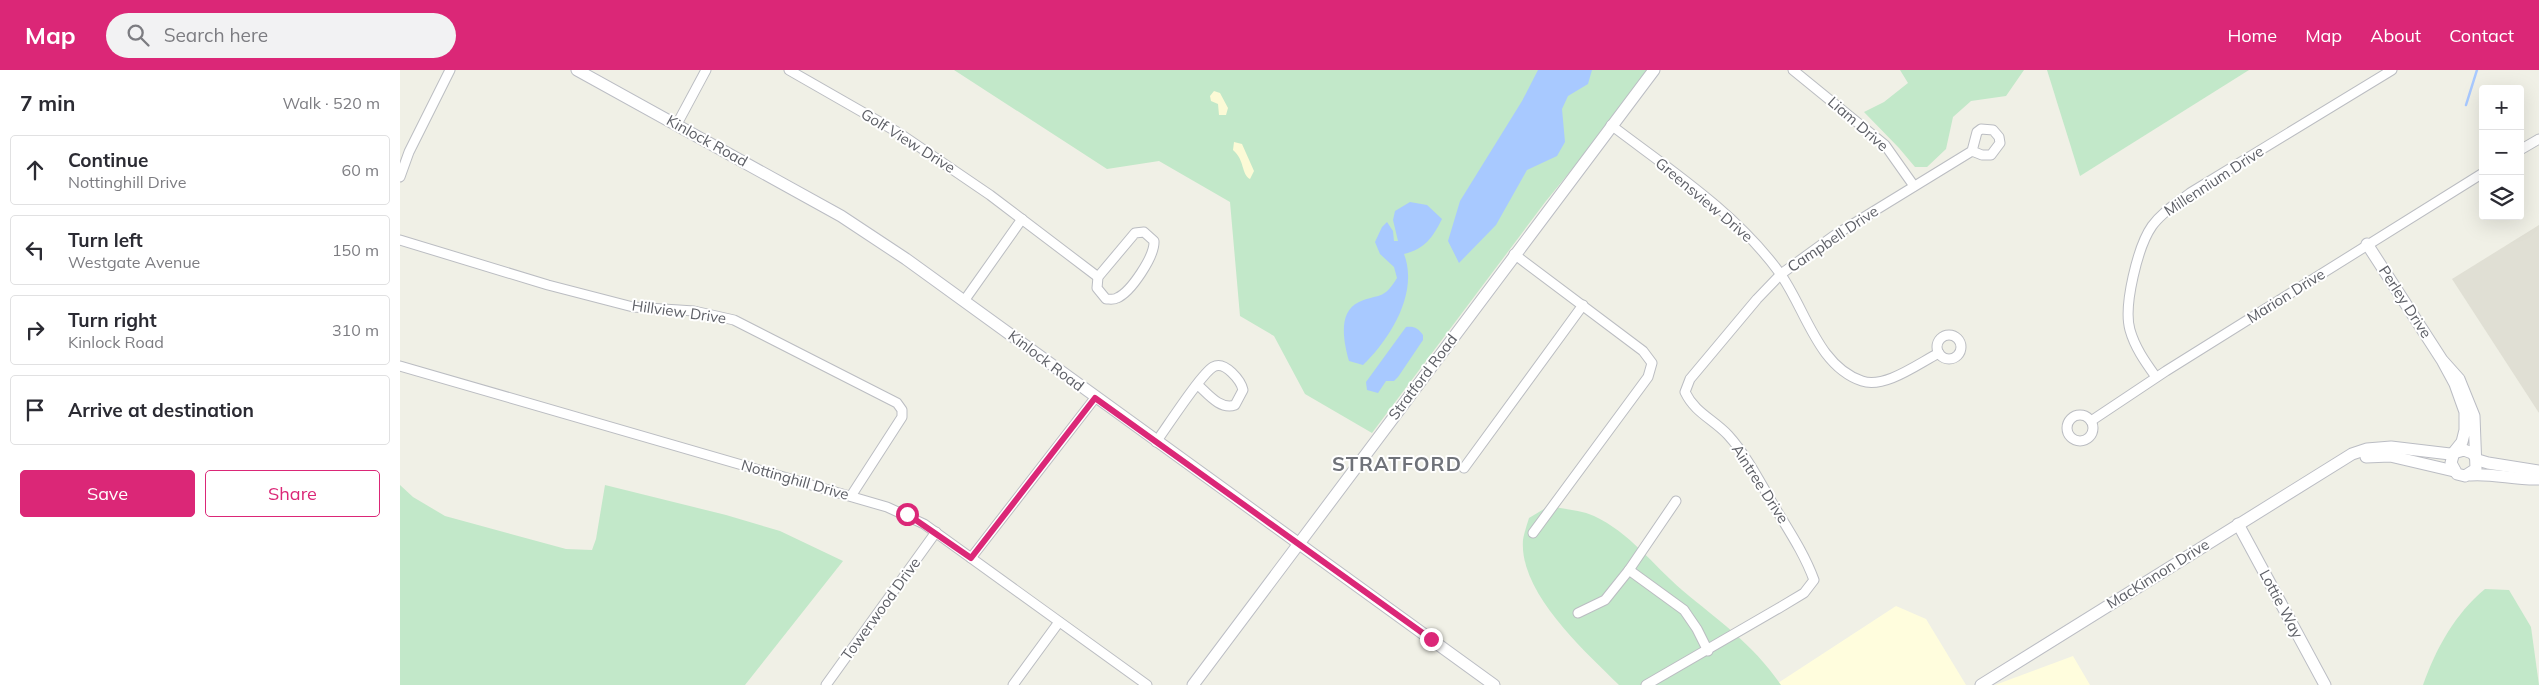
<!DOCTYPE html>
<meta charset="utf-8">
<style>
:root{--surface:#fff;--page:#f2f2f3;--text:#2b2b33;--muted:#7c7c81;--line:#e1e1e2;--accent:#db2777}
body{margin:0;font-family:Mulish,sans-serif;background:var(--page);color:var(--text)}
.controls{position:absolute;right:15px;top:15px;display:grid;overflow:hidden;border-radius:5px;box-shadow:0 5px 20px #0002}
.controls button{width:45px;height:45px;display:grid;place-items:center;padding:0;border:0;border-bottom:1px solid var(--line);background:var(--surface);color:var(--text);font:25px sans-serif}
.stop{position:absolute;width:15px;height:15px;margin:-11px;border:4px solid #db2777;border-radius:50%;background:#fff}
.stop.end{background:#db2777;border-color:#fff;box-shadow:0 1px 5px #0008}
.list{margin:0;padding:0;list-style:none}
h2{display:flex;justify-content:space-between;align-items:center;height:65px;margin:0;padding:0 20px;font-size:21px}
h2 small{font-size:16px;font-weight:400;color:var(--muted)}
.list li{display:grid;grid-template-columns:32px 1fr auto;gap:15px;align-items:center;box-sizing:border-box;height:70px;margin:0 10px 10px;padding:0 10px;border:1px solid var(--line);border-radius:5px}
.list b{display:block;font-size:19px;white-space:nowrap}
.list p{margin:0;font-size:16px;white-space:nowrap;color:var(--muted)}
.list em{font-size:16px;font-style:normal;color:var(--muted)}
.actions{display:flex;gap:10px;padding:15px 20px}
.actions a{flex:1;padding:11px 0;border:1px solid var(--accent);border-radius:5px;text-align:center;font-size:18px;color:var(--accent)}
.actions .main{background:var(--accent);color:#fff}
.icon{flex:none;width:28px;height:28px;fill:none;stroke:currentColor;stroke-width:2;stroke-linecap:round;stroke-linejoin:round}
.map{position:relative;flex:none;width:2139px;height:615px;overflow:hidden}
header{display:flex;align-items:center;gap:30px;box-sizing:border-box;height:70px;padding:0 25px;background:var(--accent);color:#fff}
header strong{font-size:24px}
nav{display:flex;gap:28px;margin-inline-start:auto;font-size:18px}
.search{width:350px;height:45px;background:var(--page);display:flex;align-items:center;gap:12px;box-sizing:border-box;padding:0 18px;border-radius:28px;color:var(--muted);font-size:19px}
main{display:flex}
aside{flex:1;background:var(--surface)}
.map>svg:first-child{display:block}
</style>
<header>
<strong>Map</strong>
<div class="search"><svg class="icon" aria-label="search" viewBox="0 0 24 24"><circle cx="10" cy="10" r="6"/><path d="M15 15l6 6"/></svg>Search here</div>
<nav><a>Home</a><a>Map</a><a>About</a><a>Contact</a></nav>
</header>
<main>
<aside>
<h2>7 min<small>Walk · 520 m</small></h2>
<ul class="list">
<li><svg class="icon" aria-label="ahead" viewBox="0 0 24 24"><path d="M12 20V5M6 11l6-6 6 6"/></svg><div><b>Continue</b><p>Nottinghill Drive</p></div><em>60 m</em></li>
<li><svg class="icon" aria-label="left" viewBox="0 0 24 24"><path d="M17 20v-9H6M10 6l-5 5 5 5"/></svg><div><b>Turn left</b><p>Westgate Avenue</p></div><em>150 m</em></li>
<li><svg class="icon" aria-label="right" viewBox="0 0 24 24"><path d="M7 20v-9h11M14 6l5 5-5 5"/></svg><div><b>Turn right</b><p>Kinlock Road</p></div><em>310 m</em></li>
<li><svg class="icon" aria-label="arrive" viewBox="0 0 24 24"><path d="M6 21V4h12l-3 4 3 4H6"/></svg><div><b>Arrive at destination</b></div></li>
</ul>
<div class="actions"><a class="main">Save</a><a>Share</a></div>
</aside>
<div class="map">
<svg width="2139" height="615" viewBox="0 0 2139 615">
<rect width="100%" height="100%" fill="#f0f0e6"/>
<!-- commercial -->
<g fill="#fffddd">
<path d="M1496,536L1526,549L1566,615H1375Z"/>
<path d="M1673,586L1690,615H1595Z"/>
</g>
<!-- education -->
<path fill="#e0dfd4" d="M2139,155V343L2052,209Z"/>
<!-- green -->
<g fill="#c2e8c9">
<path d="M554,0H1253L1146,131L972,363L905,324L874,266L840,246L830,132L759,91L707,99Z"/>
<path d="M1500,0H1624L1606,26L1571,31L1553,47L1546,79L1527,97H1515L1499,78L1464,42L1484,32L1508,13Z"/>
<path d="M1647,0H1849L1680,106Z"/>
<path d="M0,415L13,427L45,446L166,479L192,480L196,469L205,415L326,445L380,461L443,491L345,615H0Z"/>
<path d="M1149,436C1163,439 1181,440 1194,446C1229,462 1253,495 1282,520C1319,551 1353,574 1381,615H1219C1185,581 1119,523 1123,470C1124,463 1127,455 1129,448Z"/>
<path d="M2085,519L2109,520L2131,557L2139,615H2023C2036,578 2055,544 2085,519Z"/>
</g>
<!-- sand -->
<g fill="#fcfad6">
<path d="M814,21L820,23L828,38L826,45H819L818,34L811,31L810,26Z"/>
<path d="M834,72L842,74L854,101L850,109C841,104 845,90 833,80Z"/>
</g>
<!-- water -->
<g fill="#a8c9ff">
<path d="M1138,0H1192L1188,14L1168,26L1162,39L1165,72L1157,86L1127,100L1096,155L1059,193L1048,171L1060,131L1122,31Z"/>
<path d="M1010,132L1027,135L1042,149C1033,167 1025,179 1004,184C1019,223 990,269 963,295L949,291C944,273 937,242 959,232C979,223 983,231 997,208L994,197L980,184L975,172L982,157L987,152L993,161L994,171H998L993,150L995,141Z"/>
<path d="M1006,257C1014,256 1018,258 1023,265V270L998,307L994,311H986L978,323L967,320L966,312Z"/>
</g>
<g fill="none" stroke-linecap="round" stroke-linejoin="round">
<!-- stream -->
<path stroke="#a8c9ff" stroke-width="2.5" d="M2066,35L2077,0"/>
<!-- street casing -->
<g stroke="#bbbdc2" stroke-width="11">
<g id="street">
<path d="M389,0L499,63L590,125L698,207"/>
<path d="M1393,0L1485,75L1514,116"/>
<path d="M277,54L306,0"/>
<path d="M1211,55C1270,100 1335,142 1379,202C1405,237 1417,296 1462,311C1485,319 1519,293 1539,283"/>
<path d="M2120,80L2139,69"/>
<path d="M0,107L9,82L50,0"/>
<path d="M744,162L754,171C755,186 731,222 717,228C714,230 710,229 706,229L697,218L698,207L735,163Z"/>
<path d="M0,170L148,215L233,237L294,241L334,250L497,333L502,340V347L451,426"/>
<path d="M1114,184L1243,281L1252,293L1248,307L1133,463"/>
<path d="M564,231L622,149"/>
<circle cx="1549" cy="277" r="12"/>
<path d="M0,296L487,437L524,454L747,615"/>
<path d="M1756,307C1746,293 1735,278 1730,260C1723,236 1738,176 1752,156C1762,142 1777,133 1790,123L1992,0"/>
<circle cx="1680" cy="358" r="13"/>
<path d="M1691,351L1766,301L2083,103"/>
<path d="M756,372C767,357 801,304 813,297C825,290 841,311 843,320L835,335C820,340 808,324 798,315"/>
<path d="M1064,398L1183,235"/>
<path d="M571,488L695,328"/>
<path d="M1229,500L1284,540L1297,559L1308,581"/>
<path d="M1178,543L1205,530L1229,500L1276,431"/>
<path d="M426,615L536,462"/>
<path d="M613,615L659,552"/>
<path d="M1246,615L1379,538L1404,523L1414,510C1404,483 1389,461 1374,436C1360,412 1347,386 1328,365C1313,349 1295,343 1285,322L1290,309L1357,229L1381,204L1435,165L1572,81L1582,85H1591L1600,73L1599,67L1593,60L1581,59L1577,62L1572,81"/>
</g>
</g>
<!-- secondary casing -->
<g stroke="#bbbdc4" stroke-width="13">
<g id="secondary">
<path d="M177,0L441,146L506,189L1094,615"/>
<path d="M1967,174L2042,290L2055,314L2065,342V360L2062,372L2054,382L2051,393L2057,404L2065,406L2076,399L2074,346L2059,309L2042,290"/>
<path d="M1966,387L1990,386L2054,401"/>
<path d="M2070,405C2093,403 2115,410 2139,409"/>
<path d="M1838,454L1925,615"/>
<path d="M793,615L1254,0"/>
<path d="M1581,615L1952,384L1967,379L1991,377L2050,384L2064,380L2072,383L2078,390L2088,393L2139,401"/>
</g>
</g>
<!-- street -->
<use href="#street" stroke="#fff" stroke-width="9"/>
<!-- secondary -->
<use href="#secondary" stroke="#fff" stroke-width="11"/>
</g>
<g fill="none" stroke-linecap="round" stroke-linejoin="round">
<!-- route -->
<path stroke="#db2777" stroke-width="6" d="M507,444L571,488L695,328L1031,569"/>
</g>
<g text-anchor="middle" stroke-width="4" stroke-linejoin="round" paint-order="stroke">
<!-- street labels -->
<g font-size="15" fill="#5e6067" stroke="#fff">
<text transform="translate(1458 54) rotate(41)" y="5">Liam Drive</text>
<text transform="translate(307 71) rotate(29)" y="5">Kinlock Road</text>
<text transform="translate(508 71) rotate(32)" y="5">Golf View Drive</text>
<text transform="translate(1814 111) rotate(-33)" y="5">Millennium Drive</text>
<text transform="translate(1304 130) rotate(40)" y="5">Greensview Drive</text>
<text transform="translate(1433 169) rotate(-34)" y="5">Campbell Drive</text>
<text transform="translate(1886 226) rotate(-32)" y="5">Marion Drive</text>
<text transform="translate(2005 232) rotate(57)" y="5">Perley Drive</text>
<text transform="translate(279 242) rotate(8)" y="5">Hillview Drive</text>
<text transform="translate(646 291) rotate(37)" y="5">Kinlock Road</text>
<text transform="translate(1023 307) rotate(-53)" y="5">Stratford Road</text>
<text transform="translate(395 410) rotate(16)" y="5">Nottinghill Drive</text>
<text transform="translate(1360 414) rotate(57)" y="5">Aintree Drive</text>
<text transform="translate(1758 504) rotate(-32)" y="5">MacKinnon Drive</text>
<text transform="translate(1881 534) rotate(62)" y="5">Lottie Way</text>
<text transform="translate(481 539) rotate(-54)" y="5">Towerwood Drive</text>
</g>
<!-- district labels -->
<g font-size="20" font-weight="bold" letter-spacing="1" fill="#6f7279" stroke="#fff">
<text x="997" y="401">STRATFORD</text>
</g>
</g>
</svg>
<div class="controls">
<button>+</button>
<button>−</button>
<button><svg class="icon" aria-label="layers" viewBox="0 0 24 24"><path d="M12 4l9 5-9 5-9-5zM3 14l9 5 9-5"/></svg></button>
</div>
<div class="stop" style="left:507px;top:444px"></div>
<div class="stop end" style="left:1031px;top:569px"></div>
</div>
</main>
